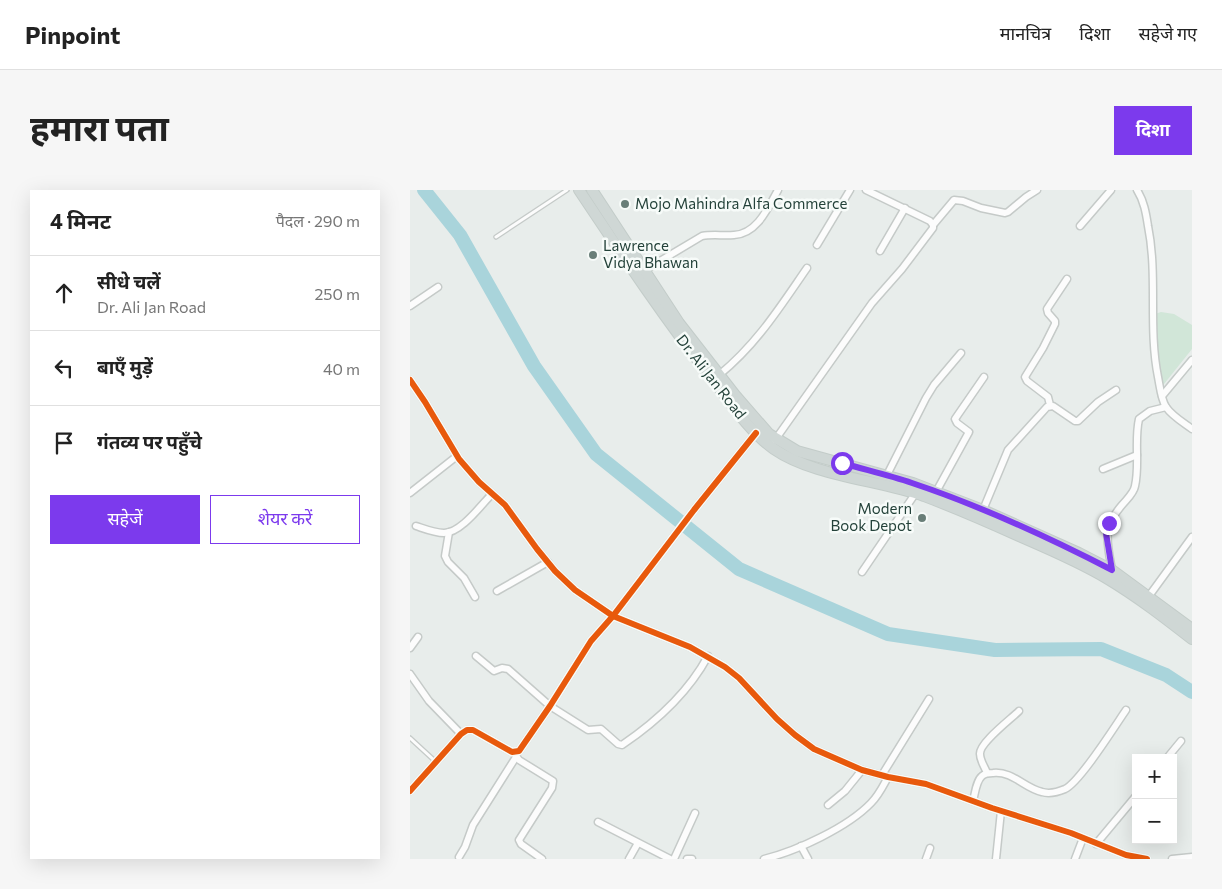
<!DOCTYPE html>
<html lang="hi">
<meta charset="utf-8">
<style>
:root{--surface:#fff;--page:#f6f6f6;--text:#222;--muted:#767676;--line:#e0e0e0;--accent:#7c3aed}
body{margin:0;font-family:Commissioner,"Noto Sans Devanagari",sans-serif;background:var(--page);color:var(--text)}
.controls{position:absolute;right:15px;bottom:15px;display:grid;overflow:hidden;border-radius:0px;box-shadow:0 5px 20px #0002}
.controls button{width:45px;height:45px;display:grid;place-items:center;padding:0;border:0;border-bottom:1px solid var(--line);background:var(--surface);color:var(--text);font:25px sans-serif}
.stop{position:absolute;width:15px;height:15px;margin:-11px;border:4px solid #7c3aed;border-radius:50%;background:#fff}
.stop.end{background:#7c3aed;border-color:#fff;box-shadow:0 1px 5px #0008}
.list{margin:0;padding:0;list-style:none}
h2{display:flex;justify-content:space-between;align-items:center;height:65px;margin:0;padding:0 20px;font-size:21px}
h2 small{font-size:16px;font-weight:400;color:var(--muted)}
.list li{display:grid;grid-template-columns:32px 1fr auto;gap:15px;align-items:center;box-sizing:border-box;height:75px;padding:0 20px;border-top:1px solid var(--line)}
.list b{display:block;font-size:19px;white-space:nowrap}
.list p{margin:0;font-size:16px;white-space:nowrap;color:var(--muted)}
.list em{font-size:16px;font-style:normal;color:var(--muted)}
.actions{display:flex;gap:10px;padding:15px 20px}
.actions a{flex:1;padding:11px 0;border:1px solid var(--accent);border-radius:0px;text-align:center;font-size:18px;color:var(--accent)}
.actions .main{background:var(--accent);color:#fff}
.icon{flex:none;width:28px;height:28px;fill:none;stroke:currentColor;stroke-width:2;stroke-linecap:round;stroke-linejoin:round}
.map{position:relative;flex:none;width:782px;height:669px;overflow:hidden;border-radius:0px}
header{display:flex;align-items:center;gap:30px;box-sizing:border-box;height:70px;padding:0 25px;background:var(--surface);border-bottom:1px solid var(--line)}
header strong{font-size:24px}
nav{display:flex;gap:28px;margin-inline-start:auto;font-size:18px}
.intro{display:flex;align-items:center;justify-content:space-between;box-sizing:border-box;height:120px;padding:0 30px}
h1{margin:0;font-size:35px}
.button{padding:12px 22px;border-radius:0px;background:var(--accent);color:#fff;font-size:18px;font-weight:700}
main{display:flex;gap:30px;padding:0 30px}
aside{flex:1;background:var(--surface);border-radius:0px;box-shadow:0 5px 20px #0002}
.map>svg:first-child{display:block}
</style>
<header>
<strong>Pinpoint</strong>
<nav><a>मानचित्र</a><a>दिशा</a><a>सहेजे गए</a></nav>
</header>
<div class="intro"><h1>हमारा पता</h1><a class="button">दिशा</a></div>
<main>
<aside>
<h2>4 मिनट<small>पैदल · 290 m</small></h2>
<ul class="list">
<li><svg class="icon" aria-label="ahead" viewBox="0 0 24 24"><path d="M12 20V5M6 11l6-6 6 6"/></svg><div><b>सीधे चलें</b><p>Dr. Ali Jan Road</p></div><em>250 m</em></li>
<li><svg class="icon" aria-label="left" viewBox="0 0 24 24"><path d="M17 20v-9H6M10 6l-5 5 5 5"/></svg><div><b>बाएँ मुड़ें</b></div><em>40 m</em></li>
<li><svg class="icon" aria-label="arrive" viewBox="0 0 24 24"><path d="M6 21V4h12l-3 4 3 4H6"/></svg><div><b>गंतव्य पर पहुँचे</b></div></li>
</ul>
<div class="actions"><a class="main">सहेजें</a><a>शेयर करें</a></div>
</aside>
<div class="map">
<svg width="782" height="669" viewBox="0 0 782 669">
<rect width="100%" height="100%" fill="#e8edeb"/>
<!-- green -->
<path fill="#d1e6d8" d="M751,122L764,124L782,135V159L754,194L751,195L748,171L745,124Z"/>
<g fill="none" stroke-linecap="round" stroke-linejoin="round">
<!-- river -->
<path stroke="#a9d4db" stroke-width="14" d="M14,0L50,45L124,176L186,264L329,379L478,444L585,460L691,459L756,485L782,502"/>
<!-- service casing -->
<g stroke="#c5cac8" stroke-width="5.5">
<g id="service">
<path d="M86,47L157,0"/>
<path d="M0,548L25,571"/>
</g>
</g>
<!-- minor casing -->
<g stroke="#c5cac8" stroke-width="9">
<g id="minor">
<path d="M727,0C734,11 736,23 738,36C748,86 738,137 748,187C750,197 751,209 756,217C762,226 774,233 782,239"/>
<path d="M523,35L544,10L553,11L571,18L595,23L598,22L616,7L627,0"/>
<path d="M670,36L701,0"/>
<path d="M407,55L440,0"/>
<path d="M470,61L495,18"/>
<path d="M235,80L292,46C303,44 313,46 324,45C347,44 358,18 368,0"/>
<path d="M0,116L28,97"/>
<path d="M309,185C347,154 370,117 397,78"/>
<path d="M0,190L15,212L49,269L69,292L95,315L127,359L145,381L165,400L203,426L280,457L315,477L329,488L367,529L385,545L404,559L452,580L478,587L516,594L582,618L661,643L716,665L737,669"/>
<path d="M752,206L782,170"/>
<path d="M640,215L638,207L617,191L615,187L633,158L645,134V131L638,123L637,119L657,89"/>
<path d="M365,250L462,113L492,79L523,38V35L520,31L456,0"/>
<path d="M693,279L727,265"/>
<path d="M477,285L516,208L524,195L551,163"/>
<path d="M526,302L559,242L547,233L545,229L574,187"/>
<path d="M0,303L47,266"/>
<path d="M573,320L598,260L637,217L643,216L665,231H668L688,212L706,200"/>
<path d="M6,336C15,339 25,343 34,343C51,343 71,315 82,304"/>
<path d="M39,342L35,366L38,372L54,388L65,407"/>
<path d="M702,380C697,352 692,338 712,315C717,309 724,303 725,296C730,274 724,251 729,229L740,221L756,217"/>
<path d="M452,382L505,304"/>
<path d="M87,401L138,372"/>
<path d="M739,406L782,347"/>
<path d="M0,458L8,447"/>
<path d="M66,466L84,481L92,478L98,479L140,516L178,540L191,539L208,554L212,555C246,532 278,503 298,466"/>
<path d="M0,484L19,511L51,544"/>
<path d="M104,563L109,570L143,591L142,598L109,650L111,654L132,669"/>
<path d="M757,568L771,551"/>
<path d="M577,583C575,577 570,571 570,564C569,553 601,529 609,521"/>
<path d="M472,585L519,509"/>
<path d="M0,601L51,544L57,540H63L102,562L109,561L140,516L181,451L203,426L284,320L346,243"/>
<path d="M563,611C565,604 566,591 572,586C575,583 579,583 583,583C603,581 614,598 632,602C639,604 648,602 655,599C670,592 705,536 716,520"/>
<path d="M418,615L435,601L452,580"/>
<path d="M188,632L260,669"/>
<path d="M686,654L726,606"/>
<path d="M391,656L398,669"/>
<path d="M49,667L55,657L63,635L106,567"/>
<path d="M219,669L228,653"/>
<path d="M264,669L285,623"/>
<path d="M277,669H282"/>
<path d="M354,669C387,661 438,637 461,613C469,605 473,596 478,587"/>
<path d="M516,669L520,658"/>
<path d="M586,669L591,621"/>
<path d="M665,669L673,648"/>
<path d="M762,669L782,667"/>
</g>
</g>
<!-- primary casing -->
<g stroke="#c3ccc9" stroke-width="12">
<g id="primary">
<path d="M169,0C213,66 257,132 306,194C322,215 342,244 364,259C403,286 468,290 514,306C546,318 578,332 609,346C639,359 670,372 698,389C728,407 755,428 782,449"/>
<path d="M182,0L269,133L325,205L359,244L387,261L503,293L573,320L669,363L702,380L782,439"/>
</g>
</g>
<!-- service -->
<use href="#service" stroke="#fcfcfc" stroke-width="3"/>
<!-- minor -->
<use href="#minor" stroke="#fcfcfc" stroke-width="6"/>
<!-- primary -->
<use href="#primary" stroke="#cfd7d5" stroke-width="10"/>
<!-- cycleway casing -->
<g stroke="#f7fbf9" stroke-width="9">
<g id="cycleway">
<path d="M0,190L15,212L49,269L69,292L95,315L127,359L145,381L165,400L203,426L280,457L315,477L329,488L367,529L385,545L404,559L452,580L478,587L516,594L582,618L661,643L716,665L737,669"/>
<path d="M0,601L51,544L57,540H63L102,562L109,561L140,516L181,451L203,426L284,320L346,243"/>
</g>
</g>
<!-- cycleway -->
<use href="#cycleway" stroke="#e8590c" stroke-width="6"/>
</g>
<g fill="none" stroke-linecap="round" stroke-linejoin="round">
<!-- route -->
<path stroke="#7c3aed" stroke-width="6" d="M432,273C456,280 479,285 502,293C571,316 638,347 702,380L696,343L699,333"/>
</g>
<!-- markers -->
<g fill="#697e78" stroke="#f7fbf9" stroke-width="2">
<circle cx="215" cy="14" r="5"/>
<circle cx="183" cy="65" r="5"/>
<circle cx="512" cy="328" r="5"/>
</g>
<g text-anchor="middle" stroke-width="5" stroke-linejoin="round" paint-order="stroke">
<!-- poi labels -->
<g font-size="15" fill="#24423a" stroke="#f7fbf9" text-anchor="start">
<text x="225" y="19">Mojo Mahindra Alfa Commerce</text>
<text x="193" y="61">Lawrence<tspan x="193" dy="17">Vidya Bhawan</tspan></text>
<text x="502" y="324" text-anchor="end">Modern<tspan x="502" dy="17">Book Depot</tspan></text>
</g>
<!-- street labels -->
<g font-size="15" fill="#24423a" stroke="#f7fbf9">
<text transform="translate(301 187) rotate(52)" y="5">Dr. Ali Jan Road</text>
</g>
</g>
</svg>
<div class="controls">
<button>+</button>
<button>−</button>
</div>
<div class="stop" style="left:432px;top:273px"></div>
<div class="stop end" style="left:699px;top:333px"></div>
</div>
</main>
